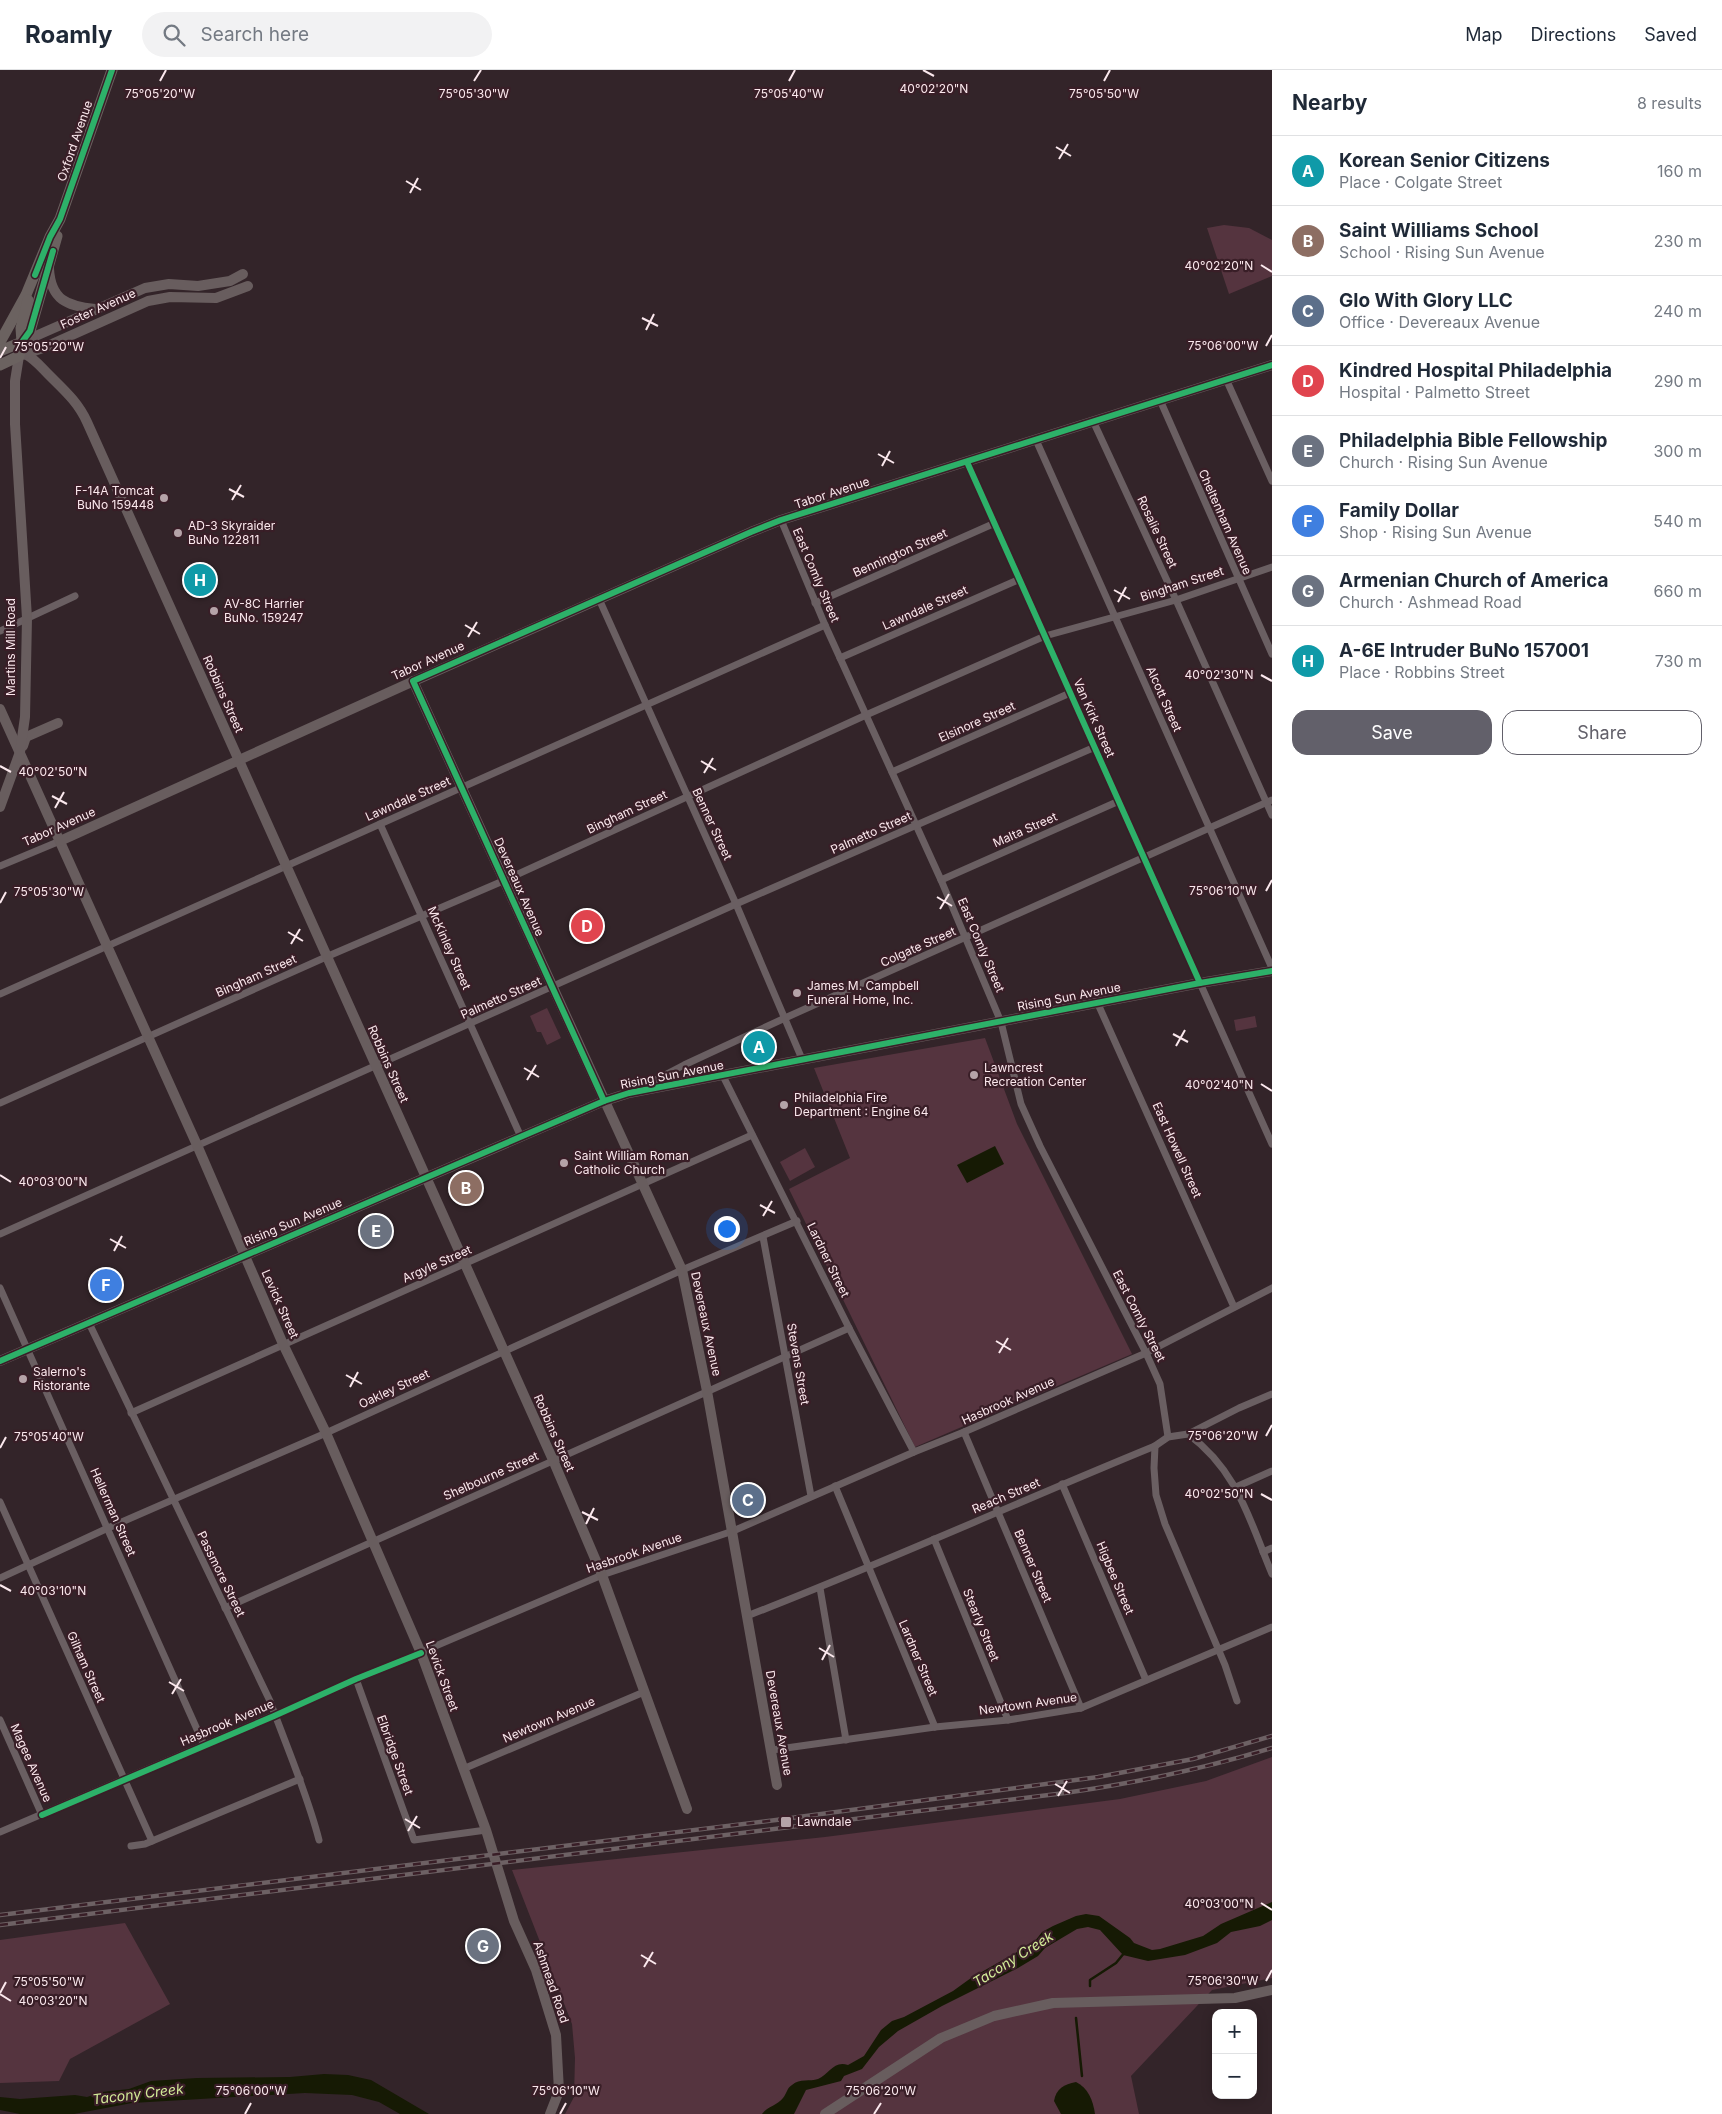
<!DOCTYPE html>
<meta charset="utf-8">
<style>
:root{--surface:#fff;--page:#f2f2f3;--text:#1f2937;--muted:#747a83;--line:#e0e1e3;--accent:#62606a}
body{margin:0;font-family:Inter,sans-serif;background:var(--page);color:var(--text)}
.controls{position:absolute;right:15px;bottom:15px;display:grid;overflow:hidden;border-radius:10px;box-shadow:0 2px 12px #0003}
.controls button{width:45px;height:45px;display:grid;place-items:center;padding:0;border:0;border-bottom:1px solid var(--line);background:var(--surface);color:var(--text);font:25px sans-serif}
.you{position:absolute;left:726px;top:1158px;width:18px;height:18px;margin:-12px;border:4px solid #fff;border-radius:50%;background:#1a73e8;box-shadow:0 0 0 8px #1a73e833}
.badge{display:grid;place-items:center;width:32px;height:32px;border-radius:50%;background:var(--accent);color:#fff;font-size:16px;font-weight:700}
.pin{position:absolute;translate:-50% -50%;border:2px solid #fff;box-shadow:0 1px 5px #0006}
.list{margin:0;padding:0;list-style:none}
h2{display:flex;justify-content:space-between;align-items:center;height:65px;margin:0;padding:0 20px;font-size:21px}
h2 small{font-size:16px;font-weight:400;color:var(--muted)}
.list li{display:grid;grid-template-columns:32px 1fr auto;gap:15px;align-items:center;box-sizing:border-box;height:70px;padding:0 20px;border-top:1px solid var(--line)}
.list b{display:block;font-size:19px;white-space:nowrap}
.list p{margin:0;font-size:16px;white-space:nowrap;color:var(--muted)}
.list em{font-size:16px;font-style:normal;color:var(--muted)}
.actions{display:flex;gap:10px;padding:15px 20px}
.actions a{flex:1;padding:11px 0;border:1px solid var(--accent);border-radius:15px;text-align:center;font-size:18px;color:var(--accent)}
.actions .main{background:var(--accent);color:#fff}
.icon{flex:none;width:28px;height:28px;fill:none;stroke:currentColor;stroke-width:2;stroke-linecap:round;stroke-linejoin:round}
.map{position:relative;flex:none;width:1272px;height:2044px;overflow:hidden}
header{display:flex;align-items:center;gap:30px;box-sizing:border-box;height:70px;padding:0 25px;background:var(--surface);border-bottom:1px solid var(--line)}
header strong{font-size:24px}
nav{display:flex;gap:28px;margin-inline-start:auto;font-size:18px}
.search{width:350px;height:45px;background:var(--page);display:flex;align-items:center;gap:12px;box-sizing:border-box;padding:0 18px;border-radius:28px;color:var(--muted);font-size:19px}
main{display:flex}
aside{flex:1;background:var(--surface)}
.map>svg:first-child{display:block}
</style>
<header>
<strong>Roamly</strong>
<div class="search"><svg class="icon" aria-label="search" viewBox="0 0 24 24"><circle cx="10" cy="10" r="6"/><path d="M15 15l6 6"/></svg>Search here</div>
<nav><a>Map</a><a>Directions</a><a>Saved</a></nav>
</header>
<main>
<div class="map">
<svg width="1272" height="2044" viewBox="0 0 1272 2044">
<rect width="100%" height="100%" fill="#332429"/>
<!-- green -->
<g fill="#55343f">
<path d="M1224,155L1249,158L1272,170V206L1229,224L1207,158Z"/>
<path d="M547,938L561,968L547,975L541,962H537L530,946Z"/>
<path d="M1255,946L1257,957L1236,961L1234,950Z"/>
<path d="M985,968L1017,1054L1132,1284L915,1377L789,1119L850,1088L814,998Z"/>
<path d="M805,1078L815,1097L790,1111L780,1092Z"/>
<path d="M1272,1687V1908L1212,1920L1131,2006L1139,2044H565L574,2027L575,1988L572,1954L512,1800L825,1767L1120,1729L1206,1711Z"/>
<path d="M125,1853L170,1934L70,1989L59,2011L0,2013V1870Z"/>
</g>
<!-- water -->
<g fill="#161a04">
<path d="M995,1076L1004,1094L967,1113L957,1095Z"/>
<path d="M1272,1832V1850L1260,1856L1231,1862L1217,1873L1185,1885L1148,1891L1123,1885L1100,1860L1088,1857L1077,1859L1045,1878L1038,1886L1018,1898L942,1936L898,1961L879,1977L862,1999L844,2006L841,2011L806,2020L794,2044H762C768,2036 778,2035 783,2028C787,2023 787,2018 792,2015C800,2008 810,2012 818,2009C829,2004 834,1990 848,1995L864,1986L881,1960L892,1951L904,1947L953,1921L971,1908L1026,1877L1035,1871L1042,1862L1053,1856L1076,1846L1086,1844L1099,1846L1130,1868L1134,1873L1152,1880L1160,1879L1203,1866L1221,1854Z"/>
<path d="M324,2004L348,2005L371,2010L429,2044H400L379,2032L352,2025L305,2023L132,2033L74,2044H20L0,2040V2027L20,2029L75,2025L87,2027L102,2022L129,2019L151,2011L197,2008L290,2007Z"/>
<path d="M1076,2012C1088,2018 1093,2030 1095,2044H1061L1054,2031C1056,2019 1064,2014 1076,2012Z"/>
</g>
<g fill="none" stroke-linecap="round" stroke-linejoin="round">
<!-- stream -->
<g stroke="#161a04" stroke-width="2.5">
<path d="M1090,1916V1910L1116,1893L1125,1882"/>
<path d="M1076,1948L1082,2006"/>
</g>
<!-- street -->
<g stroke="#6a5f62" stroke-width="7">
<path d="M1226,309L1272,411"/>
<path d="M1160,330L1272,584"/>
<path d="M1094,353L1176,530L1272,745"/>
<path d="M1036,370L1272,898"/>
<path d="M967,392L1272,1074"/>
<path d="M781,450L825,555L941,810L1001,952L1021,1034L1040,1076L1146,1283L1160,1314L1168,1367"/>
<path d="M599,529L736,834L802,989"/>
<path d="M815,533L995,453"/>
<path d="M0,561L75,526"/>
<path d="M840,588L1020,509"/>
<path d="M892,702L1070,623"/>
<path d="M380,754L521,1067"/>
<path d="M0,796L60,771"/>
<path d="M941,810L1119,731"/>
<path d="M0,924L825,555"/>
<path d="M1098,934L1234,1237"/>
<path d="M723,1006L849,1258L914,1382"/>
<path d="M638,1019L684,995L785,948L1272,730"/>
<path d="M0,1033L326,887L503,811L866,645L1045,566L1176,530L1272,497"/>
<path d="M0,1164L736,834L1095,677"/>
<path d="M763,1167L811,1426"/>
<path d="M0,1218L204,1675"/>
<path d="M89,1253L270,1631C287,1678 307,1723 319,1770"/>
<path d="M131,1343L752,1065"/>
<path d="M964,1362L1081,1638"/>
<path d="M1188,1364C1238,1401 1249,1449 1272,1504"/>
<path d="M1155,1376L1154,1398L1156,1425L1165,1454L1225,1595L1237,1631"/>
<path d="M1062,1414L1146,1610"/>
<path d="M835,1416L935,1657"/>
<path d="M1236,1417L1272,1401"/>
<path d="M0,1432L152,1771"/>
<path d="M934,1469L1008,1650"/>
<path d="M1263,1482L1272,1478"/>
<path d="M0,1508L108,1458L326,1363L682,1200L797,1151"/>
<path d="M820,1518L846,1670"/>
<path d="M225,1538L849,1258"/>
<path d="M747,1546C884,1493 1018,1432 1155,1376L1168,1367L1188,1364L1239,1338L1272,1324"/>
<path d="M356,1609L414,1770L486,1760"/>
<path d="M0,1650L42,1745"/>
<path d="M772,1680L935,1657L1008,1650L1081,1638L1272,1557"/>
<path d="M463,1699L644,1622"/>
<path d="M0,1762L602,1505L733,1461L914,1382L964,1362L1146,1283L1272,1218"/>
<path d="M131,1776L145,1774L300,1709"/>
</g>
<!-- secondary -->
<g stroke="#685d5e" stroke-width="10">
<path d="M49,199C51,230 67,236 95,239"/>
<path d="M22,272L145,218L169,214L198,216L230,211L243,204"/>
<path d="M25,284C35,289 41,297 49,305C64,320 78,332 87,352L553,1390L602,1505L687,1739"/>
<path d="M413,611L682,1200L707,1321L777,1715"/>
<path d="M0,639L197,1075L283,1274L326,1363L421,1583L486,1760L514,1851L536,1900L556,1965L559,2021L550,2044"/>
<path d="M23,676L26,667L58,653"/>
<path d="M0,737L20,682L25,647L27,548L15,354V311L19,286L43,278L148,231L170,227L216,228L248,216"/>
<path d="M60,771L405,615L751,462L781,450L1272,295"/>
<path d="M0,1291L604,1031L629,1023L1200,913L1272,901"/>
<path d="M825,2044L941,1968L994,1946L1053,1933L1235,1928L1272,1920"/>
</g>
<!-- primary -->
<g stroke="#6b6260" stroke-width="11">
<path d="M0,272L26,225L50,167L60,149L112,0"/>
<path d="M0,281L22,272L30,261L57,166"/>
<path d="M0,295L19,286L22,272L21,258L28,230"/>
</g>
<!-- rail casing -->
<g stroke="#6d6164" stroke-width="4.5">
<g id="rail">
<path d="M0,1845L776,1750L1098,1707L1193,1689L1272,1666"/>
<path d="M0,1855L1065,1723C1135,1713 1204,1699 1272,1678"/>
</g>
</g>
<!-- rail -->
<use href="#rail" stroke="#391e27" stroke-width="2.5" stroke-dasharray="8" stroke-linecap="butt"/>
<!-- cycleway casing -->
<g stroke="#391e27" stroke-width="9">
<g id="cycleway">
<path d="M35,205L50,167L60,149L112,0"/>
<path d="M22,272L30,261L53,181"/>
<path d="M967,392L1200,913"/>
<path d="M604,1031L413,611L751,462L781,450L1272,295"/>
<path d="M0,1291L604,1031L629,1023L1200,913L1272,901"/>
<path d="M42,1745L274,1646L356,1609L421,1583"/>
</g>
</g>
<!-- cycleway -->
<use href="#cycleway" stroke="#2db169" stroke-width="6"/>
</g>
<!-- ticks -->
<path fill="none" stroke="#fbe8ed" stroke-width="2" d="M923,0L934,6M160,11L166,0M474,11L481,0M789,11L795,0M1104,11L1110,0M1056,77L1071,86M1059,89L1068,74M406,111L421,120M410,123L418,108M1261,195L1272,202M642,248L658,256M646,260L654,244M1266,276L1272,265M0,288L6,277M878,384L894,393M882,396L890,381M229,419L244,427M232,430L241,415M1114,520L1130,529M1118,532L1126,517M465,555L480,564M468,567L477,552M1261,605L1272,611M701,691L716,700M0,696L11,702M704,703L713,688M52,726L67,734M55,738L64,722M1266,821L1272,810M937,827L952,836M0,833L6,822M940,839L949,824M288,862L303,871M291,874L300,859M1173,964L1188,972M1176,976L1185,960M524,998L539,1007M527,1010L536,995M1261,1014L1272,1021M0,1105L11,1112M760,1135L775,1143M763,1146L772,1131M110,1169L126,1178M114,1181L122,1166M996,1271L1011,1280M999,1283L1008,1268M346,1305L362,1314M350,1317L358,1302M1266,1366L1272,1355M0,1378L6,1367M1261,1424L1272,1430M582,1442L598,1450M586,1454L594,1438M0,1515L11,1521M819,1578L834,1587M822,1590L830,1575M169,1612L184,1621M172,1624L181,1609M1055,1714L1070,1723M1058,1726L1067,1711M405,1749L420,1758M408,1761L417,1746M1261,1833L1272,1840M641,1885L656,1894M644,1897L653,1882M1266,1911L1272,1900M0,1923L6,1912M0,1924L11,1931M245,2044L251,2033M560,2044L566,2033M874,2044L881,2033"/>
<!-- markers -->
<g fill="#b5a3a8" stroke="#391e27" stroke-width="2">
<circle cx="164" cy="428" r="5"/>
<circle cx="178" cy="463" r="5"/>
<circle cx="214" cy="541" r="5"/>
<circle cx="797" cy="923" r="5"/>
<circle cx="974" cy="1005" r="5"/>
<circle cx="784" cy="1035" r="5"/>
<circle cx="564" cy="1093" r="5"/>
<circle cx="23" cy="1309" r="5"/>
<rect x="780" y="1746" width="12" height="12" rx="2.5"/>
</g>
<g text-anchor="middle" stroke-width="4.5" stroke-linejoin="round" paint-order="stroke">
<!-- street labels -->
<g font-size="12" fill="#fbe8ed" stroke="#391e27">
<text transform="translate(75 71) rotate(-71)" y="4">Oxford Avenue</text>
<text transform="translate(98 239) rotate(-24)" y="4">Foster Avenue</text>
<text transform="translate(832 423) rotate(-18)" y="4">Tabor Avenue</text>
<text transform="translate(1225 452) rotate(66)" y="4">Cheltenham Avenue</text>
<text transform="translate(1157 462) rotate(65)" y="4">Rosalie Street</text>
<text transform="translate(900 483) rotate(-24)" y="4">Bennington Street</text>
<text transform="translate(816 505) rotate(67)" y="4">East Comly Street</text>
<text transform="translate(1182 514) rotate(-18)" y="4">Bingham Street</text>
<text transform="translate(925 538) rotate(-24)" y="4">Lawndale Street</text>
<text transform="translate(11 577) rotate(-90)" y="4">Martins Mill Road</text>
<text transform="translate(428 591) rotate(-24)" y="4">Tabor Avenue</text>
<text transform="translate(223 624) rotate(66)" y="4">Robbins Street</text>
<text transform="translate(1164 629) rotate(66)" y="4">Alcott Street</text>
<text transform="translate(1094 648) rotate(66)" y="4">Van Kirk Street</text>
<text transform="translate(977 652) rotate(-24)" y="4">Elsinore Street</text>
<text transform="translate(408 729) rotate(-24)" y="4">Lawndale Street</text>
<text transform="translate(627 742) rotate(-25)" y="4">Bingham Street</text>
<text transform="translate(712 754) rotate(65)" y="4">Benner Street</text>
<text transform="translate(59 757) rotate(-24)" y="4">Tabor Avenue</text>
<text transform="translate(1025 760) rotate(-24)" y="4">Malta Street</text>
<text transform="translate(871 763) rotate(-24)" y="4">Palmetto Street</text>
<text transform="translate(519 817) rotate(66)" y="4">Devereaux Avenue</text>
<text transform="translate(981 875) rotate(67)" y="4">East Comly Street</text>
<text transform="translate(918 877) rotate(-24)" y="4">Colgate Street</text>
<text transform="translate(449 878) rotate(66)" y="4">McKinley Street</text>
<text transform="translate(256 906) rotate(-24)" y="4">Bingham Street</text>
<text transform="translate(1069 927) rotate(-11)" y="4">Rising Sun Avenue</text>
<text transform="translate(501 928) rotate(-24)" y="4">Palmetto Street</text>
<text transform="translate(388 994) rotate(66)" y="4">Robbins Street</text>
<text transform="translate(672 1005) rotate(-11)" y="4">Rising Sun Avenue</text>
<text transform="translate(1177 1080) rotate(66)" y="4">East Howell Street</text>
<text transform="translate(293 1152) rotate(-23)" y="4">Rising Sun Avenue</text>
<text transform="translate(828 1190) rotate(64)" y="4">Lardner Street</text>
<text transform="translate(437 1194) rotate(-24)" y="4">Argyle Street</text>
<text transform="translate(280 1234) rotate(66)" y="4">Levick Street</text>
<text transform="translate(1139 1246) rotate(63)" y="4">East Comly Street</text>
<text transform="translate(706 1254) rotate(78)" y="4">Devereaux Avenue</text>
<text transform="translate(798 1294) rotate(80)" y="4">Stevens Street</text>
<text transform="translate(394 1319) rotate(-25)" y="4">Oakley Street</text>
<text transform="translate(1008 1331) rotate(-24)" y="4">Hasbrook Avenue</text>
<text transform="translate(554 1363) rotate(66)" y="4">Robbins Street</text>
<text transform="translate(491 1406) rotate(-24)" y="4">Shelbourne Street</text>
<text transform="translate(1006 1426) rotate(-23)" y="4">Reach Street</text>
<text transform="translate(113 1442) rotate(66)" y="4">Hellerman Street</text>
<text transform="translate(634 1483) rotate(-19)" y="4">Hasbrook Avenue</text>
<text transform="translate(1033 1496) rotate(67)" y="4">Benner Street</text>
<text transform="translate(221 1504) rotate(64)" y="4">Passmore Street</text>
<text transform="translate(1115 1508) rotate(67)" y="4">Higbee Street</text>
<text transform="translate(981 1555) rotate(68)" y="4">Stearly Street</text>
<text transform="translate(918 1588) rotate(67)" y="4">Lardner Street</text>
<text transform="translate(86 1597) rotate(66)" y="4">Gilham Street</text>
<text transform="translate(442 1606) rotate(70)" y="4">Levick Street</text>
<text transform="translate(1028 1634) rotate(-8)" y="4">Newtown Avenue</text>
<text transform="translate(549 1650) rotate(-23)" y="4">Newtown Avenue</text>
<text transform="translate(227 1653) rotate(-23)" y="4">Hasbrook Avenue</text>
<text transform="translate(779 1653) rotate(80)" y="4">Devereaux Avenue</text>
<text transform="translate(395 1685) rotate(70)" y="4">Elbridge Street</text>
<text transform="translate(31 1693) rotate(66)" y="4">Magee Avenue</text>
<text transform="translate(551 1912) rotate(71)" y="4">Ashmead Road</text>
</g>
<!-- poi labels -->
<g font-size="12" fill="#fbe8ed" stroke="#391e27" text-anchor="start">
<text x="154" y="425" text-anchor="end">F-14A Tomcat<tspan x="154" dy="14">BuNo 159448</tspan></text>
<text x="188" y="460">AD-3 Skyraider<tspan x="188" dy="14">BuNo 122811</tspan></text>
<text x="224" y="538">AV-8C Harrier<tspan x="224" dy="14">BuNo. 159247</tspan></text>
<text x="807" y="920">James M. Campbell<tspan x="807" dy="14">Funeral Home, Inc.</tspan></text>
<text x="984" y="1002">Lawncrest<tspan x="984" dy="14">Recreation Center</tspan></text>
<text x="794" y="1032">Philadelphia Fire<tspan x="794" dy="14">Department : Engine 64</tspan></text>
<text x="574" y="1090">Saint William Roman<tspan x="574" dy="14">Catholic Church</tspan></text>
<text x="33" y="1306">Salerno's<tspan x="33" dy="14">Ristorante</tspan></text>
<text x="797" y="1756">Lawndale</text>
</g>
<!-- water labels -->
<g font-size="14" font-style="italic" fill="#d3ec98" stroke="#391e27">
<text transform="translate(1013 1889) rotate(-32)" y="5">Tacony Creek</text>
<text transform="translate(138 2024) rotate(-7)" y="5">Tacony Creek</text>
</g>
</g>
<g font-size="12" text-anchor="middle" fill="#fbe8ed" stroke="#391e27" stroke-width="4.5" stroke-linejoin="round" paint-order="stroke">
<text x="934" y="23">40°02'20"N</text>
<text x="474" y="28">75°05'30"W</text>
<text x="789" y="28">75°05'40"W</text>
<text x="1104" y="28">75°05'50"W</text>
<text x="160" y="28">75°05'20"W</text>
<text x="1219" y="200">40°02'20"N</text>
<text x="1223" y="280">75°06'00"W</text>
<text x="49" y="281">75°05'20"W</text>
<text x="1219" y="609">40°02'30"N</text>
<text x="53" y="706">40°02'50"N</text>
<text x="1223" y="825">75°06'10"W</text>
<text x="49" y="826">75°05'30"W</text>
<text x="1219" y="1019">40°02'40"N</text>
<text x="53" y="1116">40°03'00"N</text>
<text x="1223" y="1370">75°06'20"W</text>
<text x="49" y="1371">75°05'40"W</text>
<text x="1219" y="1428">40°02'50"N</text>
<text x="53" y="1525">40°03'10"N</text>
<text x="1219" y="1838">40°03'00"N</text>
<text x="1223" y="1915">75°06'30"W</text>
<text x="49" y="1916">75°05'50"W</text>
<text x="53" y="1935">40°03'20"N</text>
<text x="251" y="2025">75°06'00"W</text>
<text x="566" y="2025">75°06'10"W</text>
<text x="881" y="2025">75°06'20"W</text>
</g>
</svg>
<div class="controls">
<button>+</button>
<button>−</button>
</div>
<div class="you"></div>
<div class="pin badge" style="left:759px;top:977px;background:#0f9aa8">A</div>
<div class="pin badge" style="left:466px;top:1118px;background:#8d6e63">B</div>
<div class="pin badge" style="left:748px;top:1430px;background:#5c6f8a">C</div>
<div class="pin badge" style="left:587px;top:856px;background:#e0444e">D</div>
<div class="pin badge" style="left:376px;top:1161px;background:#6b7280">E</div>
<div class="pin badge" style="left:106px;top:1215px;background:#3f7fe0">F</div>
<div class="pin badge" style="left:483px;top:1876px;background:#6b7280">G</div>
<div class="pin badge" style="left:200px;top:510px;background:#0f9aa8">H</div>
</div>
<aside>
<h2>Nearby<small>8 results</small></h2>
<ul class="list">
<li><span class="badge" style="background:#0f9aa8">A</span><div><b>Korean Senior Citizens</b><p>Place · Colgate Street</p></div><em>160 m</em></li>
<li><span class="badge" style="background:#8d6e63">B</span><div><b>Saint Williams School</b><p>School · Rising Sun Avenue</p></div><em>230 m</em></li>
<li><span class="badge" style="background:#5c6f8a">C</span><div><b>Glo With Glory LLC</b><p>Office · Devereaux Avenue</p></div><em>240 m</em></li>
<li><span class="badge" style="background:#e0444e">D</span><div><b>Kindred Hospital Philadelphia</b><p>Hospital · Palmetto Street</p></div><em>290 m</em></li>
<li><span class="badge" style="background:#6b7280">E</span><div><b>Philadelphia Bible Fellowship</b><p>Church · Rising Sun Avenue</p></div><em>300 m</em></li>
<li><span class="badge" style="background:#3f7fe0">F</span><div><b>Family Dollar</b><p>Shop · Rising Sun Avenue</p></div><em>540 m</em></li>
<li><span class="badge" style="background:#6b7280">G</span><div><b>Armenian Church of America</b><p>Church · Ashmead Road</p></div><em>660 m</em></li>
<li><span class="badge" style="background:#0f9aa8">H</span><div><b>A-6E Intruder BuNo 157001</b><p>Place · Robbins Street</p></div><em>730 m</em></li>
</ul>
<div class="actions"><a class="main">Save</a><a>Share</a></div>
</aside>
</main>
